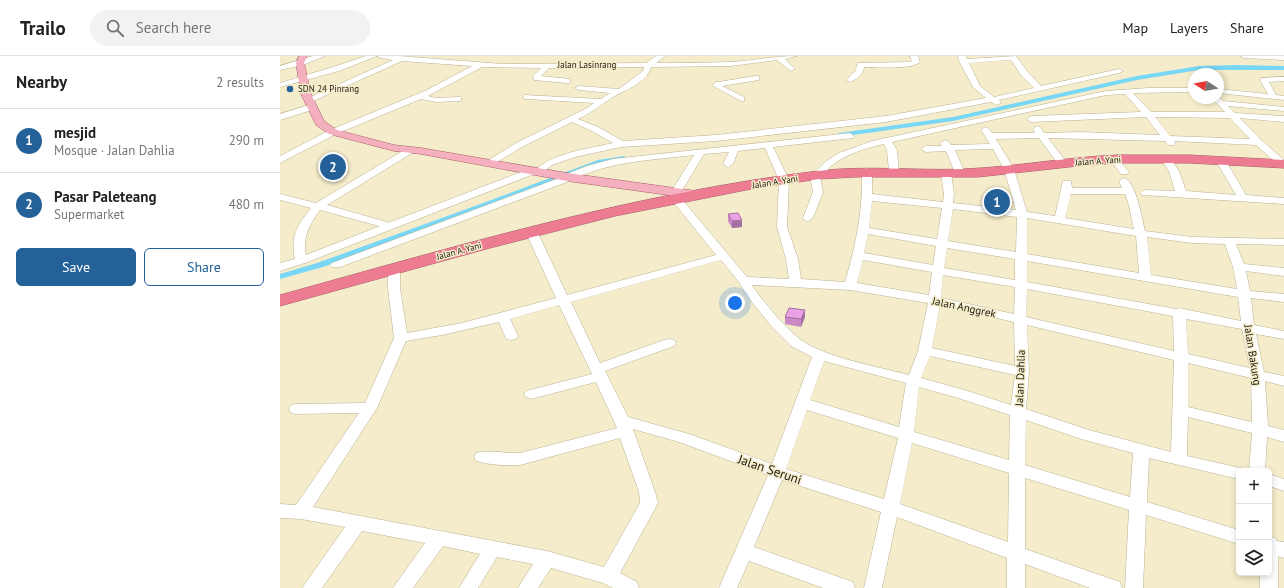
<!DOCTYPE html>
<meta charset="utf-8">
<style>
:root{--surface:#fff;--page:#f2f2f2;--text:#222;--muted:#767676;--line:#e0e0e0;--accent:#236198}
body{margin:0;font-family:"PT Sans",sans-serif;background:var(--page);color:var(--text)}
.controls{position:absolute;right:12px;bottom:12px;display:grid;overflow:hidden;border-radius:6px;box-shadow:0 2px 6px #0003}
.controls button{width:36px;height:36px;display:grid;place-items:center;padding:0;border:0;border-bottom:1px solid var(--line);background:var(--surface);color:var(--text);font:20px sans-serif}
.compass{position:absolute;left:908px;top:12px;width:36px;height:36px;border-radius:50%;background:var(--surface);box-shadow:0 2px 6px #0003;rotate:281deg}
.you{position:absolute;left:455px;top:247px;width:14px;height:14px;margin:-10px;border:3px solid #fff;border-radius:50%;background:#1a73e8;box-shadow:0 0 0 6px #1a73e833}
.badge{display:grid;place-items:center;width:26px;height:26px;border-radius:50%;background:var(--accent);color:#fff;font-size:13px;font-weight:700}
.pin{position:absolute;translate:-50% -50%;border:2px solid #fff;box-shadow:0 1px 4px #0006}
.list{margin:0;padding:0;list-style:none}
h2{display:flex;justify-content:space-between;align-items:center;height:52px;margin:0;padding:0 16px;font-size:17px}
h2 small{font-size:13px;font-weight:400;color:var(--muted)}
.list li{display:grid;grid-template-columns:26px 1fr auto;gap:12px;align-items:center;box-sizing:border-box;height:64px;padding:0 16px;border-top:1px solid var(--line)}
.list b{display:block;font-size:15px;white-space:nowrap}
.list p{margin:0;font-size:13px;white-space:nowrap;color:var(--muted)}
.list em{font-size:13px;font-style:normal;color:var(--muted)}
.actions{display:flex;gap:8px;padding:12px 16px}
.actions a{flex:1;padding:9px 0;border:1px solid var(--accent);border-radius:6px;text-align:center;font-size:14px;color:var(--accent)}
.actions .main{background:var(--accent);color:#fff}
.icon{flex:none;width:22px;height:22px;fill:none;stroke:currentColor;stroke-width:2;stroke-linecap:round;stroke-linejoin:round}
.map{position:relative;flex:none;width:1004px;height:532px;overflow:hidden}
header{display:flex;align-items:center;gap:24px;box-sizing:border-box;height:56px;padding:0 20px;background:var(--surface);border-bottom:1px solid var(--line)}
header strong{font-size:19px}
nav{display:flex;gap:22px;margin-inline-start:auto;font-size:14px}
.search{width:280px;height:36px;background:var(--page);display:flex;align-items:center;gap:10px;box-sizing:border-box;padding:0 14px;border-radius:22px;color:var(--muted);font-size:15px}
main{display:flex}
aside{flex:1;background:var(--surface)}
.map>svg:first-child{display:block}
</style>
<header>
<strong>Trailo</strong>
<div class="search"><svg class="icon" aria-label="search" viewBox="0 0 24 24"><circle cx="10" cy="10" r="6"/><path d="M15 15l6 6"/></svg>Search here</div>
<nav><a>Map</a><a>Layers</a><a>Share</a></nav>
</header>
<main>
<aside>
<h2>Nearby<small>2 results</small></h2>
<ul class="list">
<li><span class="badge">1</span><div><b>mesjid</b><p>Mosque · Jalan Dahlia</p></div><em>290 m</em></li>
<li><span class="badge">2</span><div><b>Pasar Paleteang</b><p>Supermarket</p></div><em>480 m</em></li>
</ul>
<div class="actions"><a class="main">Save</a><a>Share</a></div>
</aside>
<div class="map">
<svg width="1004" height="532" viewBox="0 0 1004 532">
<rect width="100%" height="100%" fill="#f4ecca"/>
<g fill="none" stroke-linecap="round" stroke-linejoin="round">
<!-- canal -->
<g fill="#78d7f6" fill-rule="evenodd">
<path d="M956,9L1004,10V14H919L857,24L673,65L559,81L556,79L559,77L673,61L857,20L919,10Z"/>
<path d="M344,100L346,101V103L321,107L201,154L43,211L0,223V218L37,207L195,150L318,104Z"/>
</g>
<!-- minor casing -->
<g stroke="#bab291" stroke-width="1">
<g id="minor">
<path d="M33,0H45L23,9L0,14V10Z"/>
<path d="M86,0H97L59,15L0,31V27L53,11Z"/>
<path d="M97,0H119L223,8L366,7L376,0H385L376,7C400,7 425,7 449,6C472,5 494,0 517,0L505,3L515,13L511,15L497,4L451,10L371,11C367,27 345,34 333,41C321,49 311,57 298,63L318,71L343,85L436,79L606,60L706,42L693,31L679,5L678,0H686L687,3L736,0L747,15L761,30L839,13L843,15L839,17L719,44L721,47L717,49L711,46L606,66L436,85L341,91L295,101L272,109L261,118H254L25,207L0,215V207L15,203C10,180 17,170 31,152L0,144V138L36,147L126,93H132L134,95L132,97L47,149L107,166L108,167L249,113H256C277,96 307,93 333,87L312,75L292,66L242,91L212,109L209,110L204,107L236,87L307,52L314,47L247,43H244V39L321,43L330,37L299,34L295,32L299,30L339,33L363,15L364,11L269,12L261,20L290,23V27H287L254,24L253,20L261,12L202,11L148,40L156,42L178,41H181V45L156,46L141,43L56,78L0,107V100L50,74L147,34L192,10L122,5L31,46H28L24,44L113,4L101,2ZM731,4L741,19L754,32L714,41L700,30L689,7ZM40,154L99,170H100L26,199C22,181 30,168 40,154Z"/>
<path d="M630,0H638L640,6C631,14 597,11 584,11C584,18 576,24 570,26L566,24L576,14L577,7L630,6L632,5Z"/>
<path d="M960,0H1004V4L964,2Z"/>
<path d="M476,20H479V24L442,30L464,41V45H461L433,30L435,26H438Z"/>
<path d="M1004,21V25L989,26L996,39L1004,40V44L938,37V33L988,38L980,24L981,22Z"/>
<path d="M869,32H914V36L853,37L871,56H945L932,42H938V40L943,45L1004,51V55L948,50L955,57L1004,60V66L960,62L981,84L1004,104V112L1001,111L976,89L894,85L896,87L894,89C889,90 888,89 885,85L768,82L787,107L782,110L779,109L759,82L716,83L734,113L747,156L775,160L783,125H791L792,132H842L839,125L844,122C856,125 862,163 865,175L912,181L1004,183V189L956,188L964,208L1004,212V220L966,215L970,235L1004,238V246L971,242L974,269L1004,275V283L976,278L984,316L1004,320V330L985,325L988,370L1004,374V386L987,381L985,415H969L972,377L908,361L907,400L965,413L966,415H959V423L869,402L867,446L959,474V488L866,459L863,532H845L849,454L745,422V493L840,526L842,532H810L745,508V532H727V502L617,461L602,532H584L601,456L502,424L474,491L573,526L575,532H543L469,505L457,532H439L488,419L399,386L353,373L375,436L378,447L340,517L357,526L359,532H333L323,527L271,512L258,532H238L253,508L217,501L198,532H179L200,498L163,490L133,532H113L145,487L82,475L42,532H22L65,471L21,463L0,462V448L16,449L79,357L16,358L11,357L9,353L11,349L16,348L85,347L114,282L108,232V212L110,209H118L120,212V232L127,277L182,267L276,242L246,177L248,175L252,174L258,177L287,239L436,199L391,143L396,140L400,141L467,221L509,223L506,203L497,171L499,124L485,92L458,95L453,108L448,111L443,108L449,96L424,98L400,138H392L391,136L414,99C372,104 336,105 297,121L295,123L60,211H52L50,209L52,207L282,121L284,119L307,110L333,103L570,77L574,80L573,82L493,91L509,124L507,171L518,203L521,223L565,226C576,189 583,154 582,115L584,113L587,112L592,115V138L663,146L664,138L661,117L666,114L671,117L674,138L673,147L736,154L724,113L713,93L675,94L685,117L680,120L675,117L666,95L646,96L641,93L646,90H662L660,87L665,84L668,85L671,89L710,88L701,74L705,71L708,72L712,77H755L753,73L757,70L760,71L764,77L800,76L880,79L866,61L751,66L747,63L751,60L861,56L845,38L826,39L612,86L617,94L619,115L614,118L609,115L607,94L604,88C586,92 566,98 551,110C547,114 544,118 540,121L543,136L533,162L528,165L524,164L523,162L533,136L530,119L535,116L545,106L559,97L592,85L826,35ZM875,61L950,62L970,83L890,80ZM791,138H845C850,149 851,162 854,173L785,162ZM592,145L662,152L657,183L589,172ZM673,153L737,161L736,196L668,185ZM747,162L856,180L859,217L747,198ZM588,178L656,190L653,209L584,197ZM867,181L912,187L945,188L953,211L957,233L871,219ZM667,192L735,203V224L664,212ZM441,204L459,226L467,240L492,271L511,290L532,301L492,408L409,378L348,361L325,315L394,290L396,287L394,284L389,283L384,284L320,307L291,246ZM583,204L652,216L649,239L577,227ZM747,205L958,241L961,265L899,252L896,253L747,226ZM663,219L735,231L734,258L661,242ZM472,229L570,234L648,247L638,295L629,319C599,311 544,301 521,284C506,273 482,245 472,229ZM747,233L893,260L894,295L746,261ZM279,249L312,318L246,335L244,338L246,341L251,343L316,326L337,372L240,397C226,398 210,393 196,397L194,401L196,405C210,409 226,410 240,409L340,382L359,436L360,447L324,511L267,495L33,451L97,352L126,285L162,279L219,266L226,283L231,284L236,283L238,280L230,263ZM660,249L734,266L735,310L652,292ZM906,263L962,273L970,312L908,298ZM747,269L894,304L891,396L809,374L746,353L749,316ZM650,300L735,319L731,349L688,335L641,322ZM544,305L626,327L619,371L530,344ZM908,307L971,322L972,366L908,351ZM639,331L678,342L730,359L729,404L634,376ZM527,354L618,382L604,443L506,413ZM746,364L801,383L853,397L850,441L745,409ZM632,387L729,417L728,486L620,448Z"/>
<path d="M29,49H32L36,51L35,53L0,64V58Z"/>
<path d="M834,100L837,101L847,114L849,116L847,118H841L831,105L829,103L831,101Z"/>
<path d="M886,100L889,101L899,115L906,135L956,139L936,105L941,102L946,105L966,139L1004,142V148L862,139L861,137L862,135L866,134L895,135L889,115L881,103Z"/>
<path d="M989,418L1004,423V435L989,430Z"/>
<path d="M989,480L995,482L997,485L1004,486V502L998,500V532H980V517H989Z"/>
</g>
</g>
<!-- major casing -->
<g stroke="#a75c66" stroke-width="1">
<path id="major" d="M19,0H27L24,7L31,38L44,65L57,74L114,89L141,92L287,117L417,135L421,136L423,139L421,142L417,143L287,125L141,98L114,95L49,78L36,69L21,38L16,7Z"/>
</g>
<!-- highway casing -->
<g stroke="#a75c66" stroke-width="1">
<path id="highway" d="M838,99H909L1004,104V112L909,107H838L798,110L698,121H575L539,123L471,133L335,160L206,193L0,250V239C177,190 355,137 538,115C587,109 635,115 684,113C735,111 786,101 838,99Z"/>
</g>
<!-- minor -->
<use href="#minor" fill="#fff" fill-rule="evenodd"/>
<!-- major -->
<use href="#major" fill="#f4b0be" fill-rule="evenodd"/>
<!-- highway -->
<use href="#highway" fill="#ed7c92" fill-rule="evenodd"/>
</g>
<!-- wall -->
<g fill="#ca8ac5">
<path d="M448,158L462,171L452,172L448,165Z"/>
<path d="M525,254V261L521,271L505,268V261Z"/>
</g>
<!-- shaded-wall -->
<g fill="#a471a0">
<path d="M462,164V171L452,172V165Z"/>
<path d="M525,254V261L521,271V263Z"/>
</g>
<!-- building -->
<g fill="#eba1e5" stroke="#a471a0">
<path d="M458,157L462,164L452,165L448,158Z"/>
<path d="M509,252L525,254L521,263L505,261Z"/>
</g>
<!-- markers -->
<circle fill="#236198" stroke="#f4ecca" stroke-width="1.5" cx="10" cy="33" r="4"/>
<g text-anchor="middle" stroke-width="3" stroke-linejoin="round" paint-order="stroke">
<!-- far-street labels -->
<g font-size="9" fill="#242114" stroke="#f4ecca">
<text x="307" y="12">Jalan Lasinrang</text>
<text transform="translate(818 105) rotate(-4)" y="3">Jalan A. Yani</text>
<text transform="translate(495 126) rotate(-9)" y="3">Jalan A. Yani</text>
<text transform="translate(179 195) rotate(-15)" y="3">Jalan A. Yani</text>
</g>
<!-- far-poi labels -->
<g font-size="9" fill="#242114" stroke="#f4ecca" text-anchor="start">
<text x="18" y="36">SDN 24 Pinrang</text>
</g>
<!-- street labels -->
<g font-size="11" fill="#242114" stroke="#f4ecca">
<text transform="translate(684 251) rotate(12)" y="4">Jalan Anggrek</text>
<text transform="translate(973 299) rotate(81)" y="4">Jalan Bakung</text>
<text transform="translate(740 322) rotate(-88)" y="4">Jalan Dahlia</text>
</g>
<!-- near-street labels -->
<g font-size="13" fill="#242114" stroke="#f4ecca">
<text transform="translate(490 413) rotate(19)" y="5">Jalan Seruni</text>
</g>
</g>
</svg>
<div class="controls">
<button>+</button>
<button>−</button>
<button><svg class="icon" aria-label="layers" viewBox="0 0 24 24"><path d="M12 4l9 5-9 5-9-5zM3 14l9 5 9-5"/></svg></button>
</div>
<svg class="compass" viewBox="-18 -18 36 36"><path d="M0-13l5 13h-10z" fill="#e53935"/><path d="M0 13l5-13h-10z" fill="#767676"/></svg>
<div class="you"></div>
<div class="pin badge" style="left:717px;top:146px">1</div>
<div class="pin badge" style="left:53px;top:111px">2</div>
</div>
</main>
